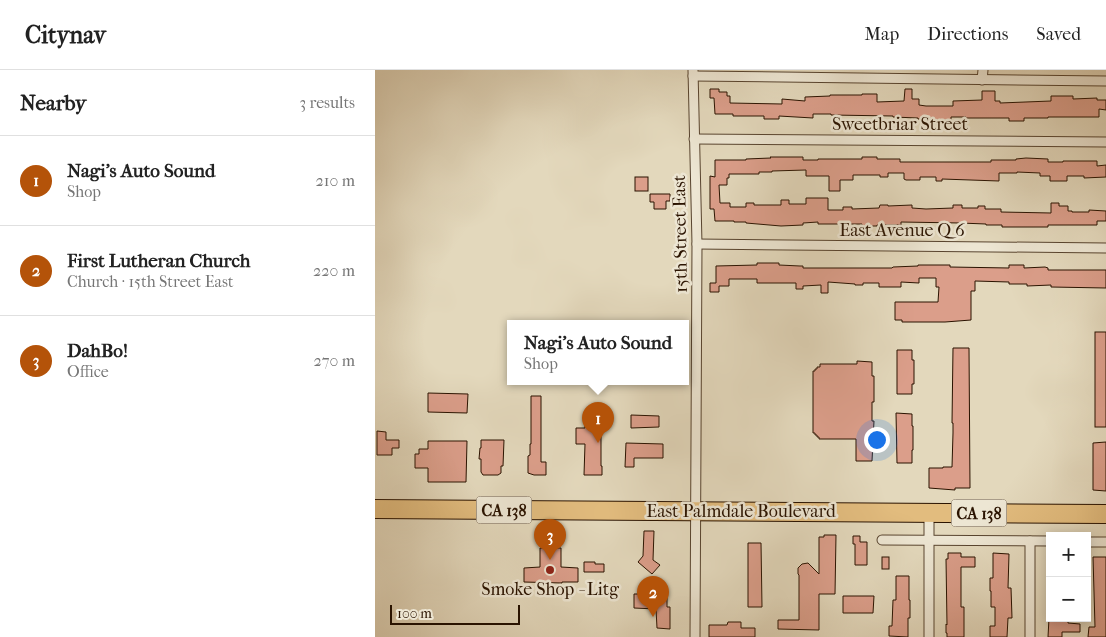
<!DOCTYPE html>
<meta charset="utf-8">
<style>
:root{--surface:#fff;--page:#f6f6f6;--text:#222;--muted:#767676;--line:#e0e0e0;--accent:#b45309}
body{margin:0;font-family:"IM FELL French Canon",serif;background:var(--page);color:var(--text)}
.controls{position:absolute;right:15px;bottom:15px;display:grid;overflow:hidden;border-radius:0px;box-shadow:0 2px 12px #0003}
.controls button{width:45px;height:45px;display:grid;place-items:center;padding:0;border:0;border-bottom:1px solid var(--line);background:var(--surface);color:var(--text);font:25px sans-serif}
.scale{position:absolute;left:15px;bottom:12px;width:130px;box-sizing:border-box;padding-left:5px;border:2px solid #2a1300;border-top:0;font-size:14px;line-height:18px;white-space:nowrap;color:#2a1300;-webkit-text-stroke:4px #ede6d3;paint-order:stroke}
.you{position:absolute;left:501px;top:369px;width:18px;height:18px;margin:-12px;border:4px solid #fff;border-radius:50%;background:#1a73e8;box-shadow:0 0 0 8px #1a73e833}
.badge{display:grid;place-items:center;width:32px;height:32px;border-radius:50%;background:var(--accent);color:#fff;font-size:16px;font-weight:700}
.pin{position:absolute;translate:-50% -41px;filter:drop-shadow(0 1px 2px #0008)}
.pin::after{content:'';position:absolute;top:26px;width:18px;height:15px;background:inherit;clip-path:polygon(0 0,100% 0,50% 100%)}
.popup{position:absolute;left:132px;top:250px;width:182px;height:65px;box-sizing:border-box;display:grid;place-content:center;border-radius:0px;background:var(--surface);filter:drop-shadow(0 1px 4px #0005);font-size:16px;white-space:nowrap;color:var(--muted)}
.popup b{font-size:19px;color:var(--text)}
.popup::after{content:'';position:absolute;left:50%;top:100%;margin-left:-10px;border:10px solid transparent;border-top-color:var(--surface)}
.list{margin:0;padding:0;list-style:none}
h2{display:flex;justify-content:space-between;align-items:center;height:65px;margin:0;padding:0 20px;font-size:21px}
h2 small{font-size:16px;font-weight:400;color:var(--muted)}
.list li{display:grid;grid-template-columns:32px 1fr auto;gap:15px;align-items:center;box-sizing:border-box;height:90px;padding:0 20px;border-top:1px solid var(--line)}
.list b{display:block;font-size:19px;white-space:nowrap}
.list p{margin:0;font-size:16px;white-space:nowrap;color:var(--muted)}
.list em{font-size:16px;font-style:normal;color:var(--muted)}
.map{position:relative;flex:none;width:731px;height:567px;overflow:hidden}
header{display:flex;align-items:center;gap:30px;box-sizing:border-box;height:70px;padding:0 25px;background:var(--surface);border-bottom:1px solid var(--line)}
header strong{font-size:24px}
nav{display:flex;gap:28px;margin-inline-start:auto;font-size:18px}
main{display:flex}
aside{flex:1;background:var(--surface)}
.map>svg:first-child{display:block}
</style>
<header>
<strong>Citynav</strong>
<nav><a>Map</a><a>Directions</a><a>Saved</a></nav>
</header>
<main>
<aside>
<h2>Nearby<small>3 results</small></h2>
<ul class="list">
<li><span class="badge">1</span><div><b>Nagi's Auto Sound</b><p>Shop</p></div><em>210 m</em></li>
<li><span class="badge">2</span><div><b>First Lutheran Church</b><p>Church · 15th Street East</p></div><em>220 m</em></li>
<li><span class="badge">3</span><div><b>DahBo!</b><p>Office</p></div><em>270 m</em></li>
</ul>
</aside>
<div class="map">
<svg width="731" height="567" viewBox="0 0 731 567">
<rect width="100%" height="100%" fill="#e3d8bc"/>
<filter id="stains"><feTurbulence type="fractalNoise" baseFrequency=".004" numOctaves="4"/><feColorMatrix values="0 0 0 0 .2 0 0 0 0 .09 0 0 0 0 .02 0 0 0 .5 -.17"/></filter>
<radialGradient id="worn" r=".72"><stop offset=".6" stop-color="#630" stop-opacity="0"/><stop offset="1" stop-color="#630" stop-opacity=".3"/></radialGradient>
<!-- building -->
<g fill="#db9e8a" stroke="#2a1300">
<path d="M335,19H344V22H352V26H355V33L407,34V29L430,31V27L455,26V25H487V24H502V32L529,31L530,19H537V29H544V35L551,36H578V31L607,30V21H620V31H625V33L676,31V26H698V29L722,28V30H731V40L724,39V47H673V48H649V51H634V48H591V47H576V50H554L543,49V48L518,47V46L456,45V44H438V48L404,46V49H389V46H358V44H340L339,28H335Z"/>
<path d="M395,87H428V90H443V89H487V87H502V89H525V92H616V90H641V89L651,88L673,89V92H688V91H722V96L731,95V107L709,108V106H692V111H675V106H665V103L642,102V103H624V111L567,109V111H561V107H545V110H531L529,109V103H513V107H505V105H478V110H465V121H454V106H431V100L397,101V102H384V104H354V108H352V115H344L345,133H355V137H371V133H379V135H406V130H414V134H431V128H453V140H468V137H477V139L504,138L505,135H513V136L537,135V138L551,139L578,138V135H587V138H603V136H610V139H626V142L676,143V133H684V136H693V141H697V142H714V140L731,141V151H722V155H673V157H627V155H611V154L585,153L526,152V155H502V156H487V154H443V152L428,153V155L406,156L371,153V152H359V151H340L339,139H335V106L340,107V90H371V89L396,88Z"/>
<rect x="260" y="107" width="13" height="14"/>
<path d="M275,124H295V131H291V139H279V132H275Z"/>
<path d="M382,193H404V195L425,196H428V198H517L518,197L543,196V195H575V197L634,198V195H649V198L670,197L673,198V200H731V218L676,217V215L652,216V214H634V212L600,211V221H596V250L570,252H527V250H520V232H563L564,217H561V208H544V213L526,212V217H504V213H488V215H480V214L453,212V223H446V215L428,216V219H421V213H382V209H354V216H344V222H335V213H341V196L382,195Z"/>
<rect x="720" y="262" width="11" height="95"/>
<path d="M578,278H594L595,418H580V420L554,418V398H568V397H577L578,363V353H577Z"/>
<path d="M522,280H537V290H539V314H537V324H522Z"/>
<path d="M482,291L497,292V306H499V332H497V351H499L497,391H481V369H444V367H442V365H440V363H438V301H440V299H442V297H445V294H482Z"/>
<path d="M53,323L93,324L92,343L53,342Z"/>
<path d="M156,326H166V392H171V405H159L153,403V386L155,385V374H156Z"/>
<path d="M521,343L537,344V356H538V380H537V393H522Z"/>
<path d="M256,345L284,346V357L256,358Z"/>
<path d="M210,352H226V396H227V405H209L210,374H201V358H210Z"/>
<path d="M2,361L11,362V370H24V378H17V385H2Z"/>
<path d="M106,370H129L128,396H126V403L123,405H108L106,402V389H104L105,378H106Z"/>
<path d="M53,371H92L91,412H53V398H40V384H44V379H53Z"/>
<path d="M731,372V421L718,420V373Z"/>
<path d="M251,373L288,374V388H259V397H250Z"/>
<path d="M269,461H279L278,490L285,495L277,504L263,492L268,486Z"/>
<path d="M449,465H461L460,524H444V560L403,559V550H424V505L423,504V498L427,494L433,493L444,504V467H449Z"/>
<path d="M478,466H485V472H492V495H480V474H478Z"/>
<path d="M373,473H386L387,537H373Z"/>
<path d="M165,478H186V497L203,498V512H187V513L149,512V498L165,497Z"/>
<path d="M573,483H586V487H600V497H586V537H589V567H572V563H571V554L572,555L571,489H573Z"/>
<path d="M618,483L634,484L633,518H636L637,548H633L632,567H615V556H620V537H616V521H615V508H618Z"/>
<rect x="507" y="487" width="7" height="12"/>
<path d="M718,487H731V567H713L714,557H720Z"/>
<path d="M209,492H220V494H229V502H209Z"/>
<path d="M521,506H534V530H535V548H533V567L514,566V556H517L518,530H521Z"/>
<path d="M259,524H292V537H295V559L282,558L281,539L259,538Z"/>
<path d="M468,526H499L498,543H468Z"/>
<path d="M674,548H693V553L705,554V562H687V567H673Z"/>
<path d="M353,552H366V558H380V567H334V555H352Z"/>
</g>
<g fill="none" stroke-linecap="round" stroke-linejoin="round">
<!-- street casing -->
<g stroke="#58442f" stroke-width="11">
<g id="street">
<path d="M318,0L322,174L320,567"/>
<path d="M318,6L731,11"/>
<path d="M607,10L608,0"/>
<path d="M319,69L731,72"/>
<path d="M322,174L731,178"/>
<path d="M554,442V567"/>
<path d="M507,470L675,471"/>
<path d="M655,471V567"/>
<path d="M712,472H731"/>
</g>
</g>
<!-- highway casing -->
<g stroke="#2a1300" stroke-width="20">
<path id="highway" d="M0,439L731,444"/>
</g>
<!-- street -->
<use href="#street" stroke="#ede6d3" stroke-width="9"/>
<!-- highway -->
<use href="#highway" stroke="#e2bc7e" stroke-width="18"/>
</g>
<!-- markers -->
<circle fill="#8f2418" stroke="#ede6d3" stroke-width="2" cx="175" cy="500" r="5"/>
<g text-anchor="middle" stroke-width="5" stroke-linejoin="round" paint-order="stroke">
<!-- shield labels -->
<g fill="#ede6d3" stroke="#64523f" stroke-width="1">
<rect x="101.5" y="426.5" width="55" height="27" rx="4"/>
<rect x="576.5" y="429.5" width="55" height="27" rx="4"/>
</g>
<g font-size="16" font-weight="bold" fill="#2a1300">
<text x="129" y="446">CA 138</text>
<text x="604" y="449">CA 138</text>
</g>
<!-- street labels -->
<g font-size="18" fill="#2a1300" stroke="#ede6d3">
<text x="525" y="60">Sweetbriar Street</text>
<text x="527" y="166">East Avenue Q 6</text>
<text transform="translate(305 164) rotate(-91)" y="6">15th Street East</text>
<text x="366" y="447">East Palmdale Boulevard</text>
</g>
<!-- poi labels -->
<g font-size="18" fill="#2a1300" stroke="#ede6d3">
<text x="175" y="525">Smoke Shop - Litg</text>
</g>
</g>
<rect width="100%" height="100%" filter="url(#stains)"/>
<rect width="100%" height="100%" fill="url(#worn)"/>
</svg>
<div class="controls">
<button>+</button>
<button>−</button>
</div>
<div class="scale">100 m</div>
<div class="you"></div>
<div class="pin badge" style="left:223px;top:373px">1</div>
<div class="popup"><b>Nagi's Auto Sound</b>Shop</div>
<div class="pin badge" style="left:278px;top:547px">2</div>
<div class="pin badge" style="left:175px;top:490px">3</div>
</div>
</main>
